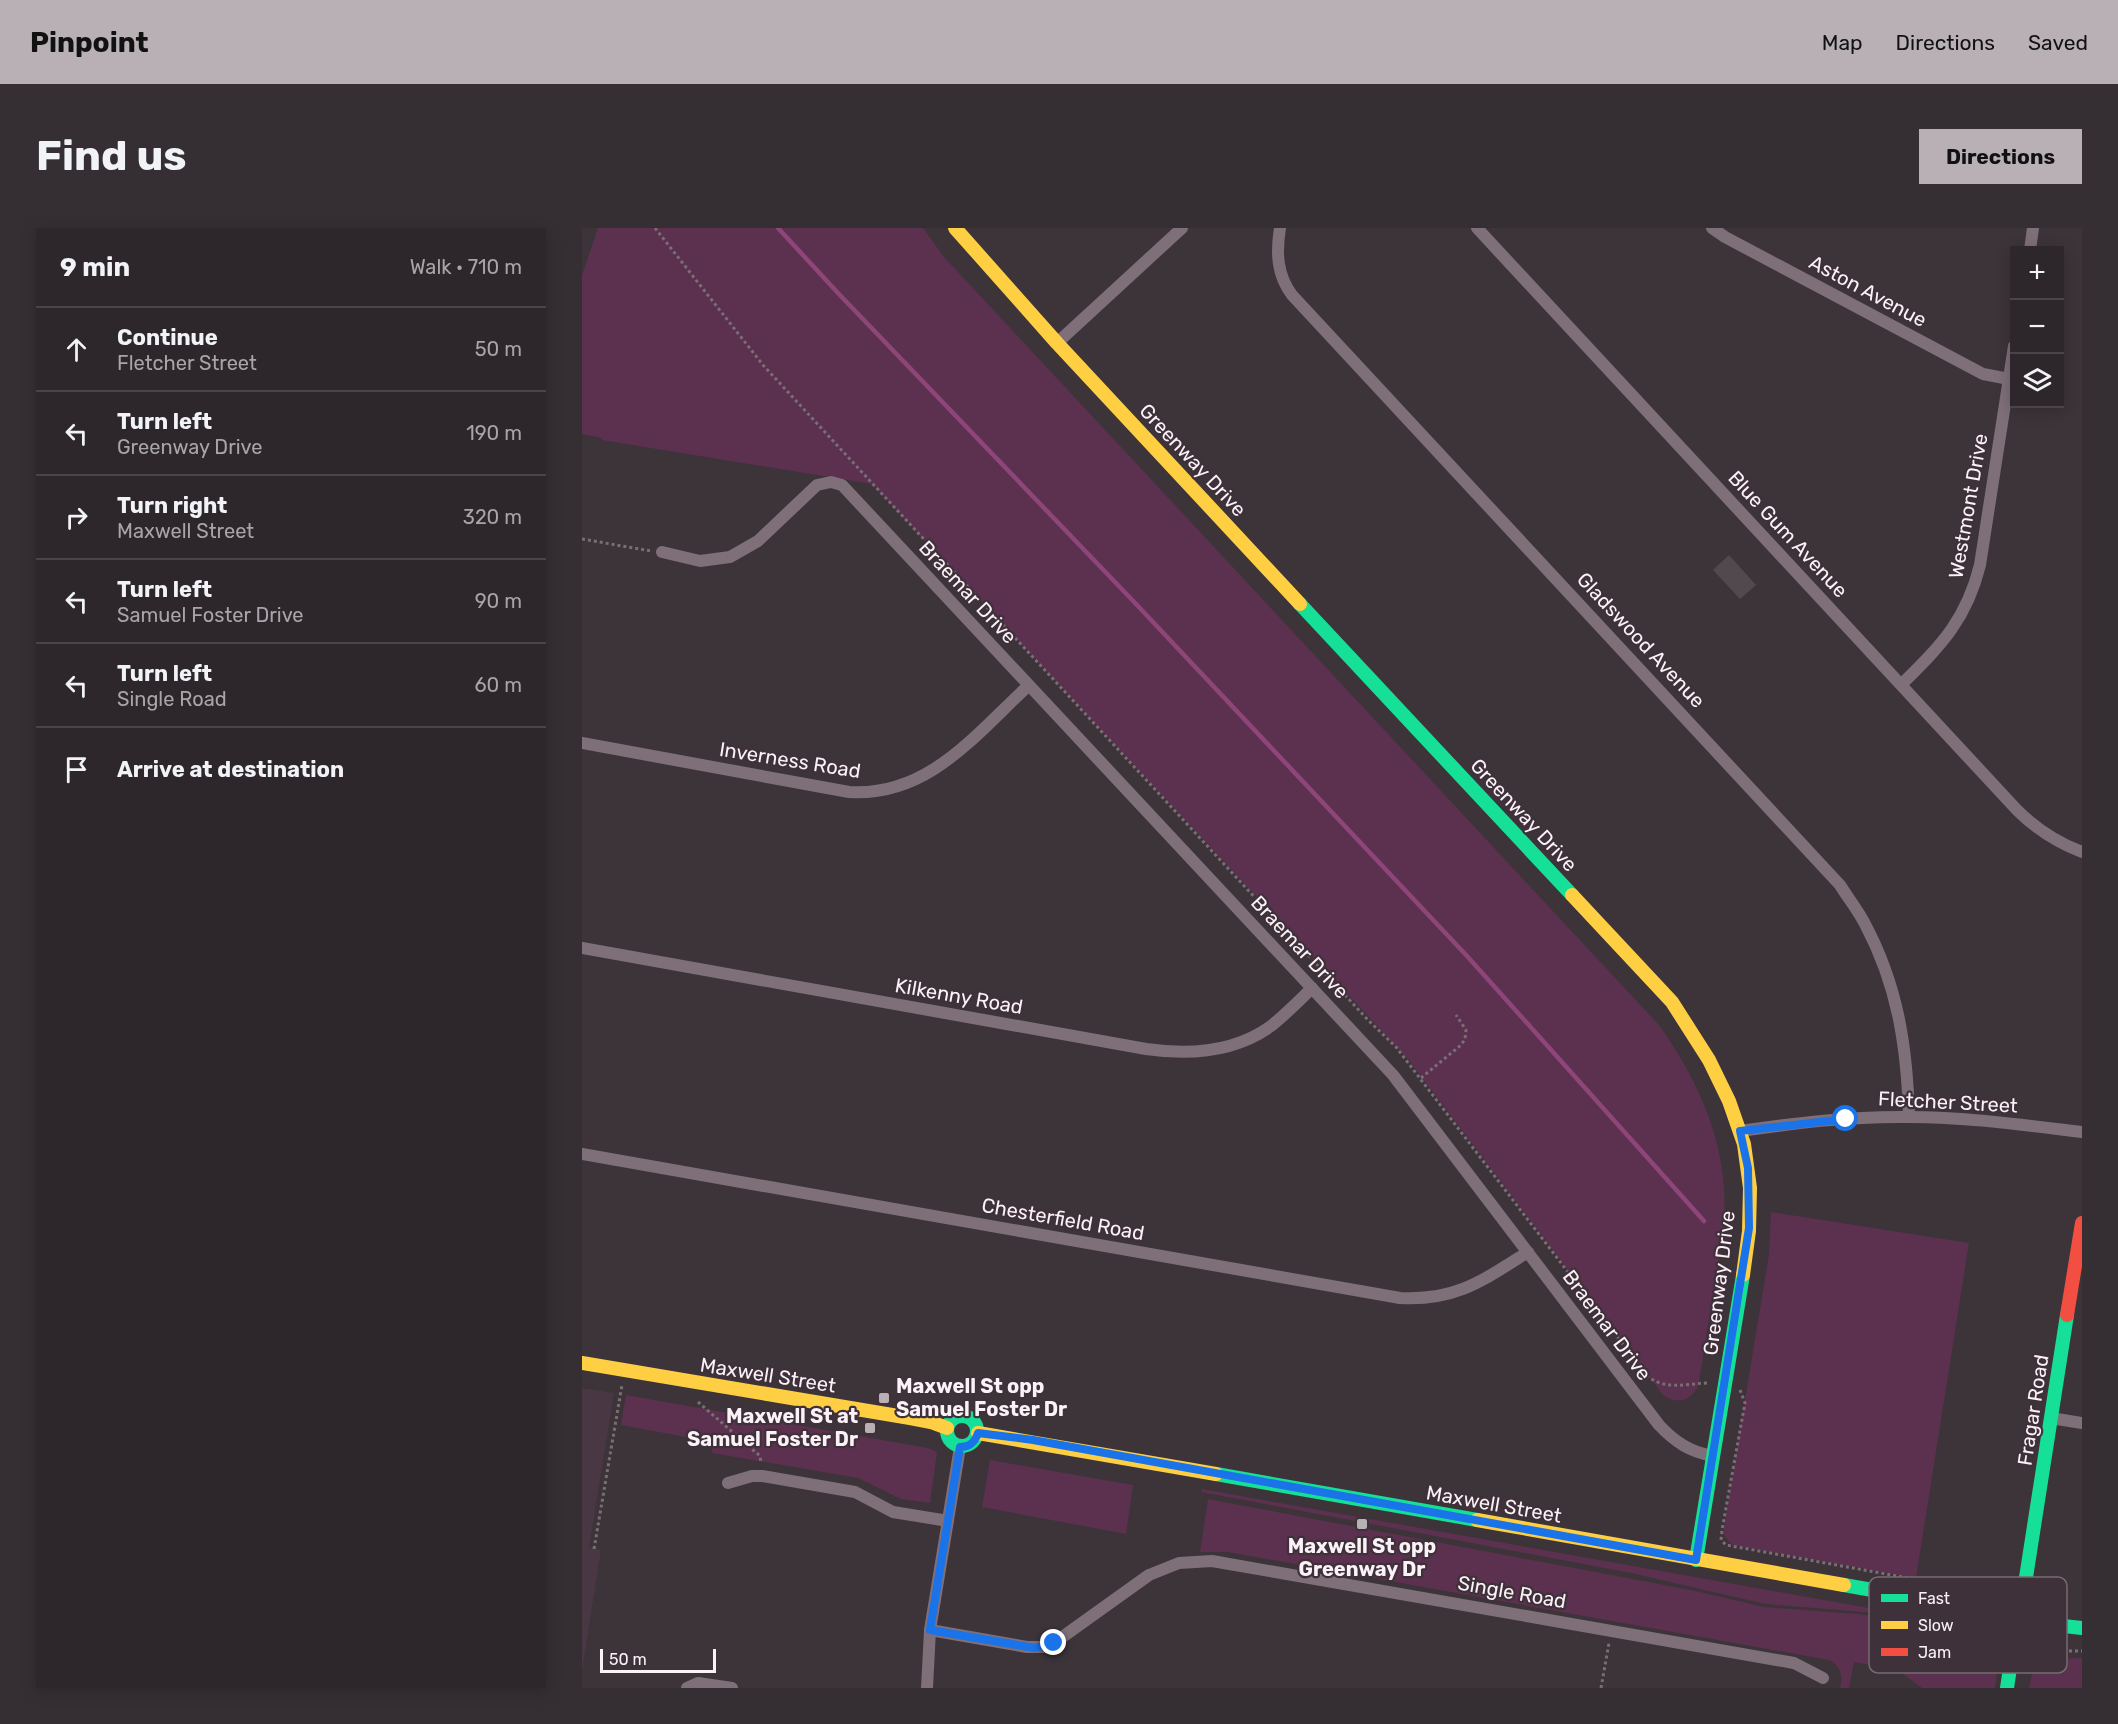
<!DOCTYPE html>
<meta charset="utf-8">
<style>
:root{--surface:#2d272b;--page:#352f33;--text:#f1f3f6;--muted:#a7a5a9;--line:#484447;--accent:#b8b0b4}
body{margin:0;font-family:Rubik,sans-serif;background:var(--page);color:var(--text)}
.controls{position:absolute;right:18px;top:18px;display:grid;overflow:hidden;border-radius:0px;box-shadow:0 3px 15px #0003}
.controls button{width:54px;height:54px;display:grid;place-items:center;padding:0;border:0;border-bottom:2px solid var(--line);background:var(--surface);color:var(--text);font:30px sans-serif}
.scale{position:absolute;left:18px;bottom:15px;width:116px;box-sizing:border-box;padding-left:6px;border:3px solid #fbf2f7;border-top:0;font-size:16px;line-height:21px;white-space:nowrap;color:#fbf2f7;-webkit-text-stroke:4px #3f313a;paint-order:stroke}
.stop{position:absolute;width:18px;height:18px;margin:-14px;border:4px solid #1a73e8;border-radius:50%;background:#fff}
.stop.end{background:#1a73e8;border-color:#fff;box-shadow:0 2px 6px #0008}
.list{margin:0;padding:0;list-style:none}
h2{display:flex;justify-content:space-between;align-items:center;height:78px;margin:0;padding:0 24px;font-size:26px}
h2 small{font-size:20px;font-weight:400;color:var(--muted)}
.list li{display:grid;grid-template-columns:39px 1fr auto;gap:18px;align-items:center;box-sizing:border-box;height:84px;padding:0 24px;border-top:2px solid var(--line)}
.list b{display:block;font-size:22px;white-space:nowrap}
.list p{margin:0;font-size:20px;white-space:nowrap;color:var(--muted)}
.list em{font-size:20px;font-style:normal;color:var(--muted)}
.icon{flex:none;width:33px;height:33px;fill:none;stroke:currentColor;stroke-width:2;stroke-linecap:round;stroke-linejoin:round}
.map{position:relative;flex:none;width:1500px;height:1460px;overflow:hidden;border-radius:0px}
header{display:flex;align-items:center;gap:36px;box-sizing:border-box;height:84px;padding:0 30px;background:var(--accent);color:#111}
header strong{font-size:28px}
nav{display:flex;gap:33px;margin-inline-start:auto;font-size:21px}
.intro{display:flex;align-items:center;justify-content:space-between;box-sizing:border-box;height:144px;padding:0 36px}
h1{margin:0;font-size:42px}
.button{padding:15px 27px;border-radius:0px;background:var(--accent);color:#111;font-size:21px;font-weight:700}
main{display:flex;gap:36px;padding:0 36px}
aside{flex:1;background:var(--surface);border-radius:0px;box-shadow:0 3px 15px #0003}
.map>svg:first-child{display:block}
</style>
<header>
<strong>Pinpoint</strong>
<nav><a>Map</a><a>Directions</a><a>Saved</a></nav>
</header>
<div class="intro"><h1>Find us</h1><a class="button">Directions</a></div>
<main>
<aside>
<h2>9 min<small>Walk · 710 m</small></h2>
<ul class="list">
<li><svg class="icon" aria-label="ahead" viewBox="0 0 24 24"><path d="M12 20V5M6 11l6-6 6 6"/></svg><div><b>Continue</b><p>Fletcher Street</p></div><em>50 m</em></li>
<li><svg class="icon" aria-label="left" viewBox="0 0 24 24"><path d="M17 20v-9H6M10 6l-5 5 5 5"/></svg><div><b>Turn left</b><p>Greenway Drive</p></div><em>190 m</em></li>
<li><svg class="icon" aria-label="right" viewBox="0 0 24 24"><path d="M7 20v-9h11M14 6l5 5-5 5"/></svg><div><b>Turn right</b><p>Maxwell Street</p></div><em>320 m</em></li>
<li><svg class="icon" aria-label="left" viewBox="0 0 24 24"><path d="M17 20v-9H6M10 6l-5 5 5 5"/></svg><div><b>Turn left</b><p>Samuel Foster Drive</p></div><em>90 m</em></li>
<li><svg class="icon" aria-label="left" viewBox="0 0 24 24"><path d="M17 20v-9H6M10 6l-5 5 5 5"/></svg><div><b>Turn left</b><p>Single Road</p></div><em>60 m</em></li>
<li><svg class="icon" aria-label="arrive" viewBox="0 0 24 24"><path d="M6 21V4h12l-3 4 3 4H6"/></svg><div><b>Arrive at destination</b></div></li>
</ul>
</aside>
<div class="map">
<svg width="1500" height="1460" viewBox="0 0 1500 1460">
<rect width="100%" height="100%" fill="#3c3439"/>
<!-- built -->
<path fill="#493743" d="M0,1160L32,1165L7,1320L19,1322L0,1443Z"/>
<!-- green -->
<g fill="#5c304f">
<path d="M16,0H341L362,29L1077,797C1118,854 1147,920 1142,992C1141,1013 1137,1035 1133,1055C1127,1090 1122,1124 1116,1159C1108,1173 1095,1177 1081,1167L826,831L290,256L20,212V210L0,206V47Z"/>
<path d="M1189,984L1387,1015L1334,1350L1150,1317L1141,1306L1187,1026Z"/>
<path d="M44,1167L346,1220L355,1224L348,1275L319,1271L276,1250L130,1225L131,1214L39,1197Z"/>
<path d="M408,1232L551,1257L544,1306L400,1279Z"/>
<path d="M620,1261L1393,1399L1400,1400L1401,1404L1293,1385L1183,1376L1049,1345L619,1264Z"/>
<path d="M626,1271L1114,1363L1182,1379L1277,1386L1384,1404L1402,1415L1407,1425L1413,1423L1418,1425L1413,1460H1340L1316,1442L1272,1434L1267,1460H1258C1261,1448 1259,1438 1247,1432L646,1324H618Z"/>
<path d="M1500,1430V1460H1447L1451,1442L1457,1431Z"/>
</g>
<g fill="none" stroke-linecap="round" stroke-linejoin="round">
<!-- stream -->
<path stroke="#8e4679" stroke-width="4.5" d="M196,0L255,64L555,377L885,728L1122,993"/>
</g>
<!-- building -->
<path fill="#50494d" d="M1147,327L1174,357L1158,371L1131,342Z"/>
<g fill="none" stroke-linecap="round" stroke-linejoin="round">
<!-- path -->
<g stroke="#7a6e75" stroke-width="3" stroke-dasharray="3 3" stroke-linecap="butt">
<path d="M73,0L181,137L786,792L814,819L1066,1149C1087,1163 1105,1155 1128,1155"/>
<path d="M0,311L69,323"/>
<path d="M839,850L879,817L883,811L884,802L874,787"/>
<path d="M1158,1162L1163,1175L1140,1302L1139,1312L1144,1317L1409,1365L1426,1364"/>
<path d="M116,1174L178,1228L179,1235"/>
<path d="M12,1321L40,1157"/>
<path d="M1392,1403L1403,1408L1412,1419L1417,1420"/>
<path d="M1445,1423H1500"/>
<path d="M1019,1460L1027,1415"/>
</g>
<!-- street -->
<g stroke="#7e6f79" stroke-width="12">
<path d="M698,0C694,25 695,47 710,67L1258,657C1266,670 1276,682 1283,696C1316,758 1325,819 1327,889"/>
<path d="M895,0L1435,582C1454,601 1474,614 1500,624"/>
<path d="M1130,0L1143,9L1401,146L1427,151"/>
<path d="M1448,22L1451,0"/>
<path d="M475,115L600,0"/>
<path d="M80,324L118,333L148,329L176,313L235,257L249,254L260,257L811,847L1077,1197C1093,1214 1108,1224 1131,1228"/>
<path d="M1320,456C1359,417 1384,393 1398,337L1432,118"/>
<path d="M0,515L267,564C346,569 393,507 446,458"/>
<path d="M0,720L564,821C606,827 653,824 689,798C703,787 717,773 730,760"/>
<path d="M1158,903C1214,895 1270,888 1327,889C1385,889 1442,897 1500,904"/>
<path d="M0,926L818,1070C874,1073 900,1053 946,1024"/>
<path d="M1469,1190L1500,1195"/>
<path d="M146,1255L170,1248H180L273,1264L311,1284L366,1293"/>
<path d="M348,1402L445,1419H461L472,1415L567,1347L597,1335L630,1333L1212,1435L1241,1450"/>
<path d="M105,1460L116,1455L150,1460"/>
<path d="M345,1460L348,1402L378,1219"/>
</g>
<!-- fast -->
<g stroke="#16e098" stroke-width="14">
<path d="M718,376L990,667"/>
<circle cx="380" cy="1203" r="15"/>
<path d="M634,1246L895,1292"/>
<path d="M1114,1332L1161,1047"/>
<path d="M1262,1357L1409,1383L1421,1389"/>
<circle cx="1437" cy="1391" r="17"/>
<path d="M1440,1375L1485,1087"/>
<path d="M1454,1395L1500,1400"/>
<path d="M1425,1460L1433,1407"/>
</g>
<!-- slow -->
<g stroke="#ffcf43" stroke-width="14">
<path d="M373,0L475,115L718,376"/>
<path d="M990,667L1090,774L1127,832L1147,873L1162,916L1168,960L1167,1003L1161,1047"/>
<path d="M0,1135L328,1190L349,1194L365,1200"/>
<path d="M396,1205L634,1246"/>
<path d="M895,1292L1262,1357"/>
</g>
<!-- jam -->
<path stroke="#f24e42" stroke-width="14" d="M1485,1087L1500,995"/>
</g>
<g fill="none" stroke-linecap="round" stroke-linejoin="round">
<!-- route -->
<path stroke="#1a73e8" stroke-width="8" d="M472,1415L453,1420L348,1402L378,1219C388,1219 393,1214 396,1205L451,1212L1114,1332L1167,1000L1166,940L1158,903L1264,891"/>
</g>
<!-- markers -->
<g fill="#b8b0b4" stroke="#3f313a" stroke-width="2">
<rect x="296" y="1164" width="12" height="12" rx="3"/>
<rect x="282" y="1194" width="12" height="12" rx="3"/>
<rect x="774" y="1290" width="12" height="12" rx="3"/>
</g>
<g text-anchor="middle" stroke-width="4.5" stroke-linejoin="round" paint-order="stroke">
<!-- street labels -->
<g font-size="20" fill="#fbf2f7" stroke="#3f313a">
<text transform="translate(1286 63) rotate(28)" y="7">Aston Avenue</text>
<text transform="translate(611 232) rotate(47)" y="7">Greenway Drive</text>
<text transform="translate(1386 278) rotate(-80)" y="7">Westmont Drive</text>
<text transform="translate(1206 306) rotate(47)" y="7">Blue Gum Avenue</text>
<text transform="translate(386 364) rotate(47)" y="7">Braemar Drive</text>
<text transform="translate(1059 412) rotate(47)" y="7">Gladswood Avenue</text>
<text transform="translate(208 532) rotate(9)" y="7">Inverness Road</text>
<text transform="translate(942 587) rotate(47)" y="7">Greenway Drive</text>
<text transform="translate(718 719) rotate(47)" y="7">Braemar Drive</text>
<text transform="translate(377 768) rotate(10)" y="7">Kilkenny Road</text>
<text transform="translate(1366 874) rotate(3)" y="7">Fletcher Street</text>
<text transform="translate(481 991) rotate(10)" y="7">Chesterfield Road</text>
<text transform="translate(1137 1055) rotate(-83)" y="7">Greenway Drive</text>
<text transform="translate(1025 1097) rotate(53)" y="7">Braemar Drive</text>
<text transform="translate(186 1147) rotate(9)" y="7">Maxwell Street</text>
<text transform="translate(1451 1182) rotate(-81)" y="7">Fragar Road</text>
<text transform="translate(912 1276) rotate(10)" y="7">Maxwell Street</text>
<text transform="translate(930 1364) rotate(10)" y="7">Single Road</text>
</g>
<!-- poi labels -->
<g font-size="20" font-weight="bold" fill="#fbf2f7" stroke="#3f313a" text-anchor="start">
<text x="314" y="1165">Maxwell St opp<tspan x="314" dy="23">Samuel Foster Dr</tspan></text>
<text x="276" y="1195" text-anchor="end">Maxwell St at<tspan x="276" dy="23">Samuel Foster Dr</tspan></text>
<text x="780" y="1325" text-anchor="middle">Maxwell St opp<tspan x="780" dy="23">Greenway Dr</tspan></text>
</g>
</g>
<!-- legend -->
<rect x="1287" y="1349" width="198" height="96" rx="9" fill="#3f313a" stroke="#776b73" stroke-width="1.5"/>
<rect x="1299" y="1366" width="27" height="8" fill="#16e098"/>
<rect x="1299" y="1393" width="27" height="8" fill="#ffcf43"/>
<rect x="1299" y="1420" width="27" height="8" fill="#f24e42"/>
<g font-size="16" fill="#fbf2f7">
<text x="1336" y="1376">Fast</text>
<text x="1336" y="1403">Slow</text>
<text x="1336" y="1430">Jam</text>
</g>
</svg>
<div class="controls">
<button>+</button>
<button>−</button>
<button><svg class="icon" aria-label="layers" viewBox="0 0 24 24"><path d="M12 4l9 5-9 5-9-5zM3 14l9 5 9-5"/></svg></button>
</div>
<div class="scale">50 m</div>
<div class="stop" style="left:1264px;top:891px"></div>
<div class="stop end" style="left:472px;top:1415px"></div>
</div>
</main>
